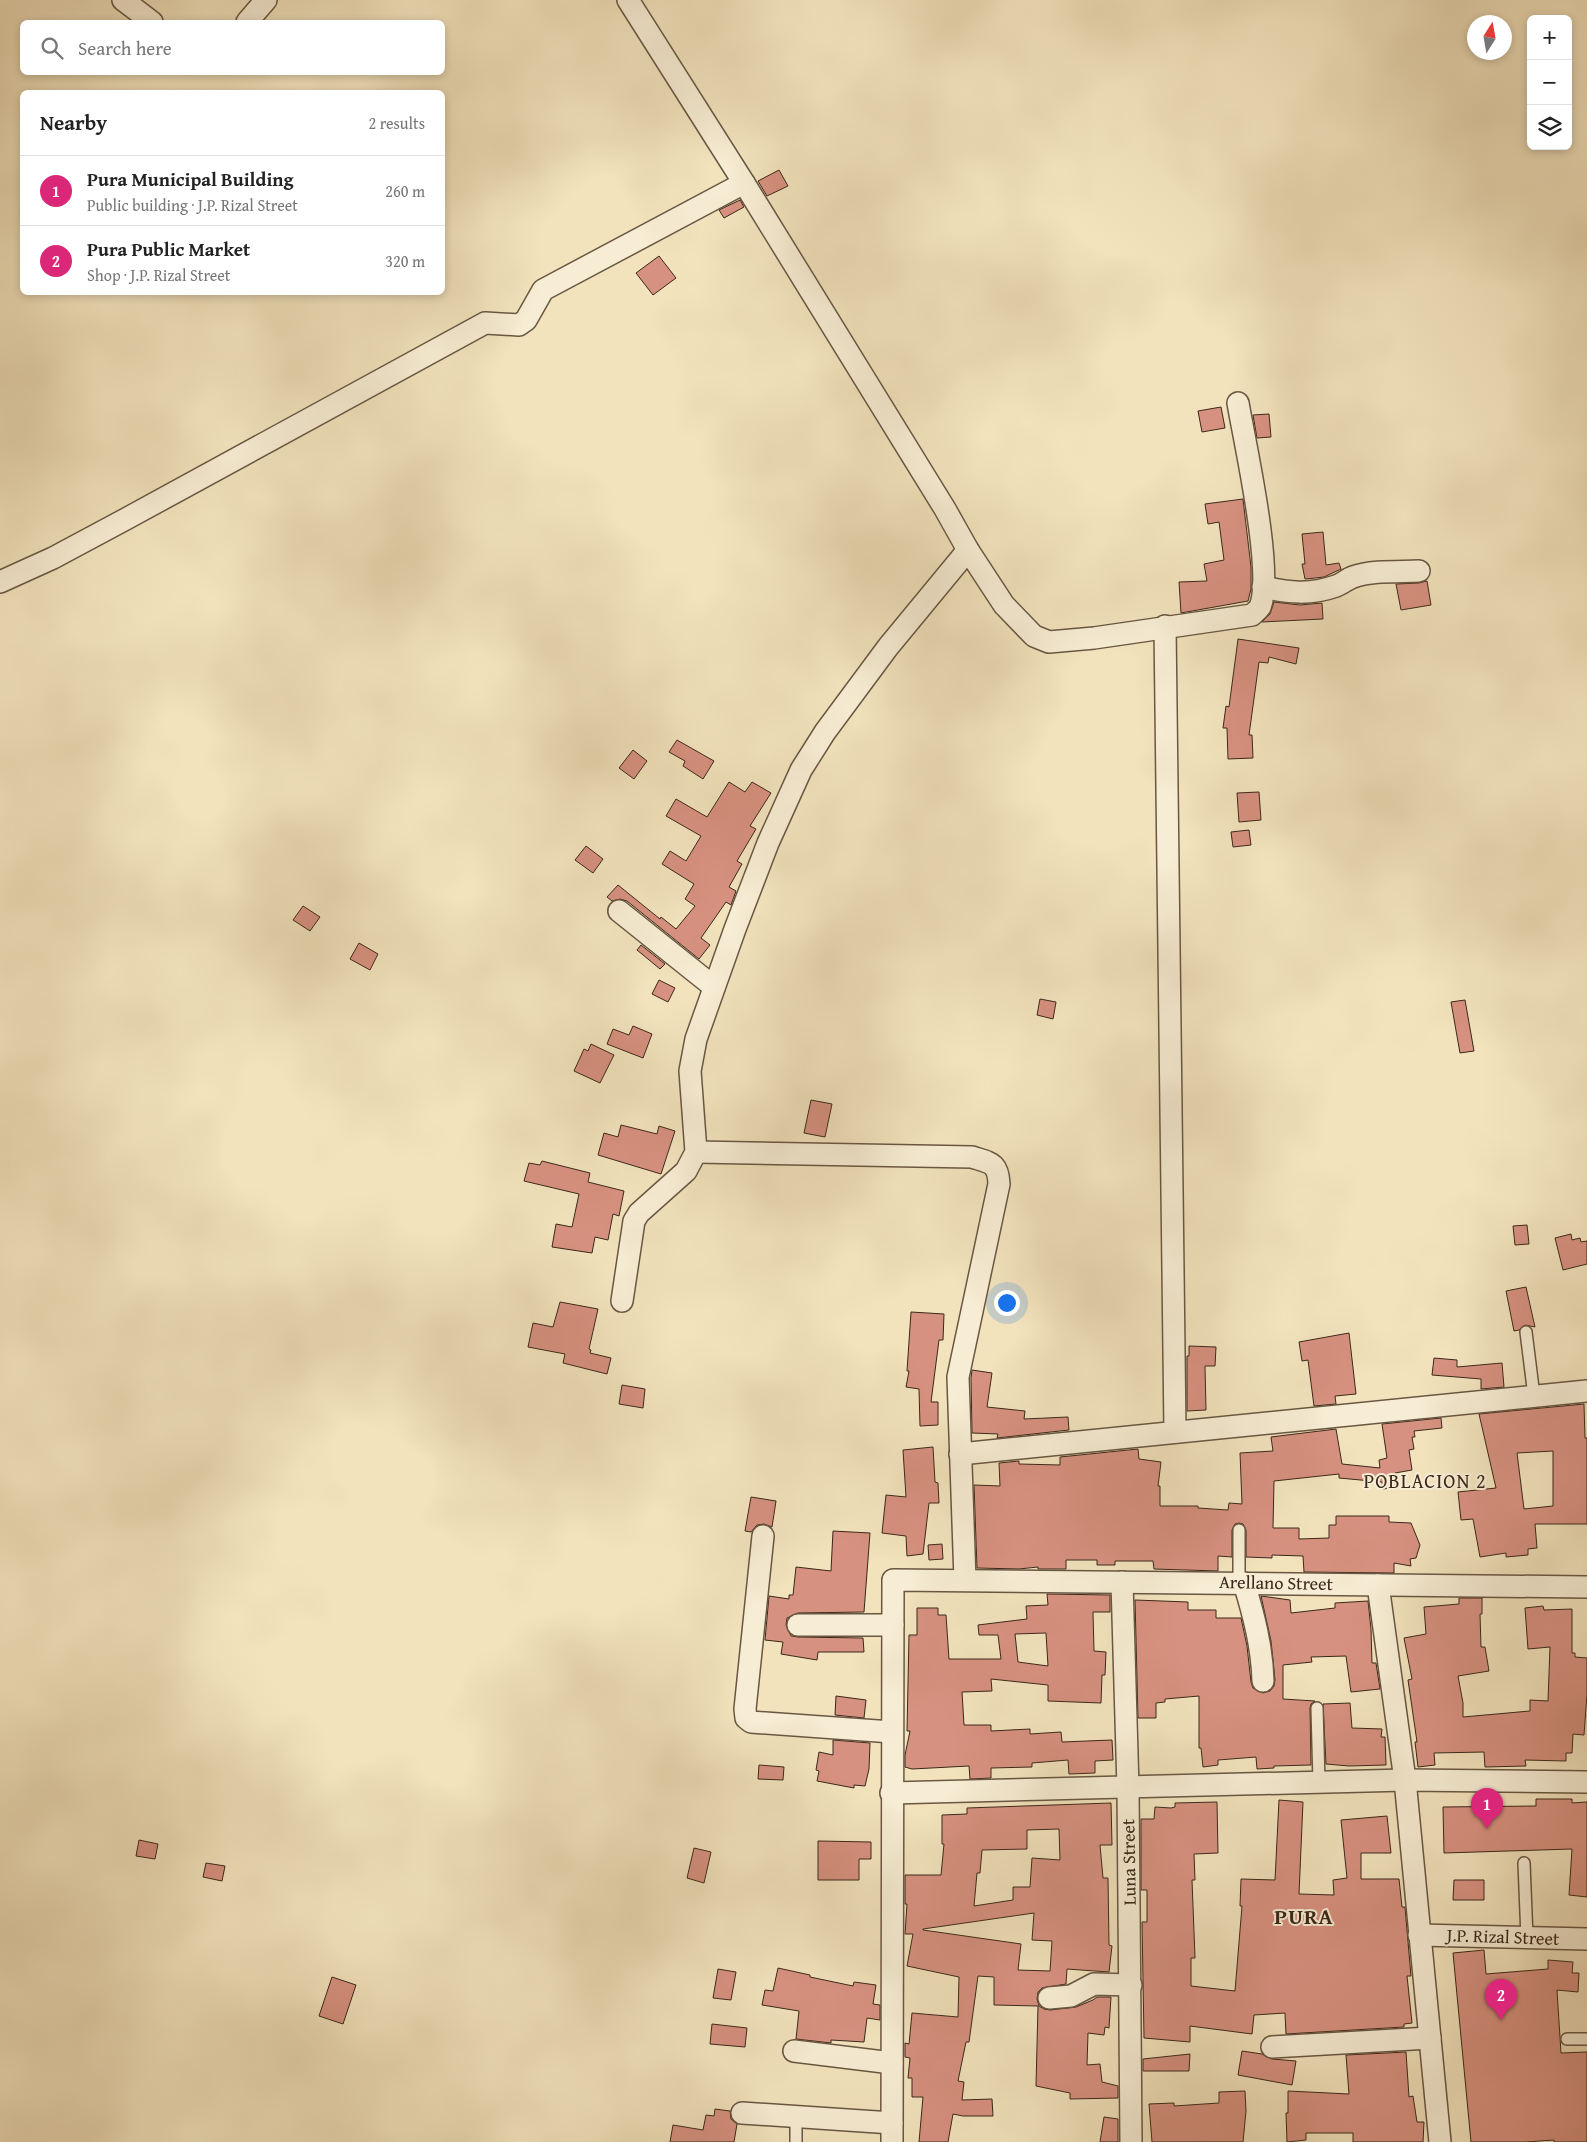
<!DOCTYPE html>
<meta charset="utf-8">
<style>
:root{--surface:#fff;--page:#f6f6f6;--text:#222;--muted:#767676;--line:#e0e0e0;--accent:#db2777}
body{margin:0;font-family:"Gentium Book Plus",serif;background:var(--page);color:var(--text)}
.controls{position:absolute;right:15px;top:15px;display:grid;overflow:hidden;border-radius:8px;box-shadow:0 2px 8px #0003}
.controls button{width:45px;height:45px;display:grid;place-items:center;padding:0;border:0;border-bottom:1px solid var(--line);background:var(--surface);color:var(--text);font:25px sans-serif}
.compass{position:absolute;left:1467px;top:15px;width:45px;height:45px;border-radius:50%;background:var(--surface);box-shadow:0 2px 8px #0003;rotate:11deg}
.you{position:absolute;left:1006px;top:1302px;width:18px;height:18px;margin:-12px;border:4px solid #fff;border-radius:50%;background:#1a73e8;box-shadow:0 0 0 8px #1a73e833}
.badge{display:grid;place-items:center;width:32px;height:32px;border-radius:50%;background:var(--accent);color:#fff;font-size:16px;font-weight:700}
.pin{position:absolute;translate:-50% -41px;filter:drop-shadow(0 1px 2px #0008)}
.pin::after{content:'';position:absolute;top:26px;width:18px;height:15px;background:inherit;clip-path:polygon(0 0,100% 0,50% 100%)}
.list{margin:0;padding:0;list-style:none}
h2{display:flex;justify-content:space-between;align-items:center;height:65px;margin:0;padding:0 20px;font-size:21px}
h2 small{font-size:16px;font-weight:400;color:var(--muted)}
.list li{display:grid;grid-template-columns:32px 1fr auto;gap:15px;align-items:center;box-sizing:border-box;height:70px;padding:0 20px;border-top:1px solid var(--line)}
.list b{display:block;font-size:19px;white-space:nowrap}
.list p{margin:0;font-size:16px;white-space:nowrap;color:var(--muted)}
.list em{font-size:16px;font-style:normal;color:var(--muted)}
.icon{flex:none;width:28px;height:28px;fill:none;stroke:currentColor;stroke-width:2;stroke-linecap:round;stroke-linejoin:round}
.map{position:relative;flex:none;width:1587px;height:2142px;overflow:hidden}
.search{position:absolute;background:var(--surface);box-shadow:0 2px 8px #0003;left:20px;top:20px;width:425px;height:55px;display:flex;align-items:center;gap:12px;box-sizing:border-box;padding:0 18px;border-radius:8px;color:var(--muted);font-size:19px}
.panel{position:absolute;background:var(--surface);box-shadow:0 2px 8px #0003;left:20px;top:90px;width:425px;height:205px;border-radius:8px}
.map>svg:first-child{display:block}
</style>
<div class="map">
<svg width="1587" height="2142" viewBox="0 0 1587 2142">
<rect width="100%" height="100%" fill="#f2e3bd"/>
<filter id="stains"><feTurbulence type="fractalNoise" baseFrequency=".004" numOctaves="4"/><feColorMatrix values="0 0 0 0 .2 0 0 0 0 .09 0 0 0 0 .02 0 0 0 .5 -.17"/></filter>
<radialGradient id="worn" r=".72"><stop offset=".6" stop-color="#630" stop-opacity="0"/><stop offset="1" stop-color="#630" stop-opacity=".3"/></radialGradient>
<!-- building -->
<g fill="#d79180" stroke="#3b281a" fill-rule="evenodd">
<path d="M779,170L788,186L767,196L758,181Z"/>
<path d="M740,200L744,207L724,218L719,210Z"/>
<path d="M659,256L676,278L653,295L636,273Z"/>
<path d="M1221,407L1225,428L1202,432L1198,411Z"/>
<path d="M1269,414L1271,437L1257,438L1253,415Z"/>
<path d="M1243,499L1251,567V589L1248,601L1181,613L1179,582L1207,581L1204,564L1224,560L1219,522L1208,524L1205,504Z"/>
<path d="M1323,532L1326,565L1339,563L1341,569L1324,577L1305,579L1302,564H1305L1302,534Z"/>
<path d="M1427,581L1431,605L1401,610L1396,584L1419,583Z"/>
<path d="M1274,602L1300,605L1322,603L1323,619L1262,622L1270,614Z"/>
<path d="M1238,639L1299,648L1296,664L1269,657L1268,663L1259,662L1249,735H1252L1253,758L1228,759L1227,728H1223L1226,706L1229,707Z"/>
<path d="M677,740L714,761L703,779L683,766L685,761L669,752Z"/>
<path d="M633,750L647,761L634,779L619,768Z"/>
<path d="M729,782L745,792L752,782L771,793L750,826L756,829L737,861L742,864L729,887L736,891L731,905L726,902L701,938L710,945L699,959L627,901L620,899L612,901L607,897L618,885L660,919L661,917L676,929L695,906L685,899L694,884L662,864L670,851L686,861L701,836L666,816L676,799L707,817Z"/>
<path d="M1259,792L1261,820L1239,822L1237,793Z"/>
<path d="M1249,830L1251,845L1233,847L1231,832Z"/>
<path d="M586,846L603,859L593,873L575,860Z"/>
<path d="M303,906L320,917L310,931L293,920Z"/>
<path d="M359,943L378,954L370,970L350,959Z"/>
<path d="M641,945L665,964L660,969L637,950Z"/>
<path d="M659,980L675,988L668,1002L652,994Z"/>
<path d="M1040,999L1056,1002L1053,1019L1037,1015Z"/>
<path d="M1465,1000L1474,1051L1460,1053L1451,1002Z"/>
<path d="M633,1026L652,1034L643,1058L607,1044L613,1029L629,1035Z"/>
<path d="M591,1044L614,1055L600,1083L574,1071L584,1049L588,1051Z"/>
<path d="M811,1100L832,1104L825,1137L804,1133Z"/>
<path d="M621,1125L657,1134L659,1126L675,1131L661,1174L598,1155L604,1133L618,1137Z"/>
<path d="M542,1161L590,1173L588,1182L624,1191L619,1216L613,1214L608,1240L595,1237L592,1253L552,1247L556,1224L572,1227L579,1194L524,1181L529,1163L540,1165Z"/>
<path d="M1527,1225L1529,1244L1515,1245L1513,1226Z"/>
<path d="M1571,1234L1572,1240L1580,1238L1581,1242L1587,1241V1264L1563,1270L1555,1238Z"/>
<path d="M1526,1287L1535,1327L1525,1325L1519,1330L1514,1331L1506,1291Z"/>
<path d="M560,1302L598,1309L589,1349L591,1350L590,1353L611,1358L607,1374L563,1363L565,1354L528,1347L533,1323L553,1327Z"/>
<path d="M911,1312L944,1314L943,1340H939L931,1402H938V1425L920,1426L919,1389L906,1387L909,1371H907Z"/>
<path d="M1349,1333L1356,1394L1335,1396L1336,1404L1314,1406L1308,1360L1302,1361L1299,1342Z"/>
<path d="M1189,1346L1216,1347L1215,1366H1205L1206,1410L1187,1411V1356H1189Z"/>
<path d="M1434,1358L1457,1360V1367L1502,1363L1504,1387L1481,1389V1379L1432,1375Z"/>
<path d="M972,1370L992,1373L987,1407L1025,1411L1024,1419L1068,1417L1069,1430L997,1438L998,1434L972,1433L971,1378Z"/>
<path d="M622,1385L645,1389L643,1408L619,1404Z"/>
<path d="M1584,1404L1585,1438H1587V1524H1535L1537,1548L1528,1549V1555L1506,1557V1553L1480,1557L1473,1519L1461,1520L1458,1492L1496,1488L1479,1414ZM1553,1451V1506L1524,1509L1517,1453Z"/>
<path d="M1441,1418L1442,1428L1414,1431L1415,1437H1412L1414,1449L1409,1450L1412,1470L1395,1473L1398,1487L1383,1489L1382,1482L1339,1478V1474L1274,1481L1273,1528H1299V1539L1329,1538V1525H1336V1516H1389V1522L1411,1523L1420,1545L1416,1558L1410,1559L1411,1566L1394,1563V1573L1304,1572L1303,1556L1272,1555V1558L1246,1557V1530L1243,1524L1239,1523L1235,1524L1232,1530V1557L1218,1556V1571L1154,1569L1153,1561H1115V1565H1097V1560H1066V1569H1038V1567L1019,1569L977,1568L974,1485L1000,1486L999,1463L1019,1461V1464L1060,1465V1457L1138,1449L1139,1459L1161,1462L1158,1486H1160V1506H1198V1508L1228,1510L1229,1503L1242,1504L1240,1453L1273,1451L1271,1437L1336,1429L1342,1464L1380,1468L1379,1460L1387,1458L1382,1424Z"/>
<path d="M933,1447L935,1482L938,1483L939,1503H929L923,1554L907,1556L906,1536L882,1533L886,1495L906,1497L903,1450Z"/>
<path d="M751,1497L776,1501L772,1527L764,1524L757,1525L751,1532L745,1531Z"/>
<path d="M833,1531L870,1533L864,1612L798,1613L787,1618L786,1625L791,1636L798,1637L863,1638L864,1652H818L817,1660L781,1654L783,1642L765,1640L769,1596L789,1599V1595H793L796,1567L831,1571Z"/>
<path d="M942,1544L943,1559L929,1560L928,1545Z"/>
<path d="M1047,1594L1110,1595V1612H1093L1094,1651L1106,1652L1105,1675H1102L1101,1703L1048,1701V1685L991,1679L992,1691L962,1692L964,1725H991V1731L1030,1729V1734L1061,1732L1062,1742L1112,1740L1113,1760L1095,1761V1773L1069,1774L1068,1760L1032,1763V1767L991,1768V1778L970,1779L969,1766L912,1769L905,1767V1755L910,1731H907L909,1635H917V1608H938V1615H946L949,1659H1001L998,1635H979L978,1625L1027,1619L1026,1606L1048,1605ZM1046,1633L1048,1666L1018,1662L1015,1634Z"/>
<path d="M1261,1596L1290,1600L1291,1613L1335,1608V1603L1368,1601L1371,1629L1372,1663H1376L1380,1689L1351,1692L1346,1656L1311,1657L1312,1662L1283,1665V1699L1315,1701L1311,1704L1310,1708L1311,1765L1274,1766V1768L1257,1769L1256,1757L1218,1760V1765L1203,1767L1201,1748H1199V1696L1165,1699V1702L1156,1703V1718H1138L1135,1600L1188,1602V1610H1216V1618H1241L1247,1646L1251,1682L1253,1688L1263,1693L1270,1691L1274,1686L1275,1680L1271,1641Z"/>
<path d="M1459,1598H1482V1614H1480L1481,1647H1485L1489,1671L1458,1676L1463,1703V1717L1530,1711V1700L1548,1701L1550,1647L1528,1649L1525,1608L1543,1606L1544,1610L1572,1609V1653H1575V1657L1587,1658V1694L1584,1735L1573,1734L1572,1753H1566V1761L1525,1760L1526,1766L1485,1767L1484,1752L1434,1753L1435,1765L1418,1767L1415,1742H1417L1408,1680L1412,1679L1404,1638L1426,1634L1424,1607L1459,1604Z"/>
<path d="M836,1696L866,1700L864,1718L835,1715Z"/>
<path d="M1350,1703L1352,1728L1382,1729L1381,1737H1385L1386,1765L1349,1766L1326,1764L1323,1704Z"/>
<path d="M833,1740L870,1743L869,1769L865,1786L854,1785V1788L817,1781L819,1771L816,1770L819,1752L833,1755Z"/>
<path d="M759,1765L784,1767L783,1780L758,1779Z"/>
<path d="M1536,1799H1572V1803L1587,1802V1897L1569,1895L1572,1849L1444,1853L1443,1807L1536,1806Z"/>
<path d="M1279,1800L1303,1802L1299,1894L1334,1895L1333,1880L1347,1878L1341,1820L1387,1816L1391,1853H1361V1879H1399L1402,1907H1405L1411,1976H1407L1412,2023L1404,2024V2027L1286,2034L1285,2013L1254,2015L1252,2034L1190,2026V2042L1144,2038L1142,1922H1147V1890H1141V1819H1154L1155,1807L1171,1808L1175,1807V1803L1217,1802L1218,1853L1194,1854L1195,1880H1192L1195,1958H1191V1986L1235,1991L1242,1906H1240L1241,1879L1275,1880Z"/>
<path d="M1111,1803L1112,1845H1100L1103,1878H1108L1109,1945L1112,1946L1109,1972L1067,1969L1066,1984L1042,1988L1038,1992L1037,1999L1039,2006L1044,2009L1050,2010L1076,2007L1093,2000L1097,1997H1111L1109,2028L1105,2027L1104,2035L1088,2033L1087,2065L1100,2064L1102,2082L1118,2086V2098L1070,2099V2093L1036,2086L1038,2006L994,2005V1977L978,1976L969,2042H966L958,2081L964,2082L962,2100L992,2099L993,2116H963L953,2114L948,2142H919L923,2097H912V2078H908L910,2058L905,2057V2043L909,2044L912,2013L958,2017L959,1977L907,1966L913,1934H905L907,1904H905V1875H941L944,1844H942V1815L967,1814V1808ZM1059,1829L1060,1860L1032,1858L1030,1887H1013V1900L974,1906L977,1873H980L982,1850L1027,1849V1830ZM1034,1913L1032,1940L1052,1941L1050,1971L1018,1970L1021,1944L923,1930V1929Z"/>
<path d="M139,1840L158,1844L155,1859L136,1856Z"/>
<path d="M818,1841L871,1842V1859H859V1880H818Z"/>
<path d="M694,1848L711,1852L704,1883L687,1878Z"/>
<path d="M206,1863L225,1866L222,1881L203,1877Z"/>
<path d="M1454,1880H1484V1900H1453Z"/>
<path d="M1484,1950L1486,1974L1548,1969V1960L1573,1962L1572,1973H1579L1578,1992L1557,1990L1561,2053L1587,2052V2142H1554V2140L1526,2142H1471L1453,1953Z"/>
<path d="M778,1968L810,1975V1977L853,1986L854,1982L876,1985L873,2004L880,2005V2020L867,2018L864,2042L831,2040V2043L796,2039L799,2011L762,2005L765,1990L773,1991Z"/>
<path d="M718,1969L736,1972L731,2000L713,1998Z"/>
<path d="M332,1977L356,1985L343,2024L319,2016Z"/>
<path d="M712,2024L747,2028L745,2047L710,2044Z"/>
<path d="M1242,2051L1262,2054L1272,2059L1296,2061L1292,2085L1238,2075Z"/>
<path d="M1406,2052L1409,2097L1413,2096L1417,2122H1424L1423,2142H1353V2133H1306V2140L1287,2142L1286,2113H1288V2091L1349,2094L1346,2055Z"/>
<path d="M1190,2054L1189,2071H1143V2059Z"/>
<path d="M1245,2091L1246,2111L1243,2142H1152L1149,2104L1174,2103V2106L1219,2103V2092Z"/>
<path d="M715,2109L730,2111L731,2119L737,2124L734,2142H670L673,2125L703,2130L706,2115L714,2116Z"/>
<path d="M1104,2117L1118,2119V2142H1100Z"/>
</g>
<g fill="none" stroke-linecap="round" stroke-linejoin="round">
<!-- lane casing -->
<g stroke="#695743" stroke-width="14">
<g id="lane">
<path d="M1526,1332L1534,1396"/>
<path d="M1239,1530V1583"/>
<path d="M1317,1708L1319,1782"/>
<path d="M1524,1863L1527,1938"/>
<path d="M1567,2039H1587"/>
<path d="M796,2142V2117"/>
</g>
</g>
<!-- street casing -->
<g stroke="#695743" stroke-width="24">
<g id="street">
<path d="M123,0L152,22"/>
<path d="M628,0L744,183L945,509L968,550L1004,605L1034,636L1049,642L1094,638L1252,615C1255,612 1258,610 1260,607C1274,573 1245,444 1238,403"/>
<path d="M247,22L266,0"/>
<path d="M0,582L53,558L124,520L485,323L519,325L526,320L543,290L744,183"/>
<path d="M1263,587C1288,593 1311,595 1336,586C1342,584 1347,579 1353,577C1373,570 1399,572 1419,571"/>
<path d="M1165,626L1175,1432"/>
<path d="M619,911L714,987"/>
<path d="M696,1152L972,1157C990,1163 998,1162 999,1184L958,1377L965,1580"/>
<path d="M622,1301L634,1221L639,1213L686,1171L696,1152L690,1071L696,1039L735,929L768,843L801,770L825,732L888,647L968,550"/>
<path d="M960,1454L1587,1391"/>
<path d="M763,1536L745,1709L746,1718L751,1722L892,1732"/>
<path d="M1122,1582L1128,1788L1131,2142"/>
<path d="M1244,1583C1254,1616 1262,1647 1263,1681"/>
<path d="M1378,1585L1405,1780L1440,2142"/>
<path d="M798,1625H893"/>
<path d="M891,1793L1405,1780L1587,1782"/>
<path d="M1419,1935L1587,1939"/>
<path d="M1049,1998L1071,1996L1094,1984L1131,1985"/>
<path d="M1272,2047L1430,2038"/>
<path d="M794,2051L892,2063"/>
<path d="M742,2113L892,2123"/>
<path d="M892,2142L893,1580L1587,1587"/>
</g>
</g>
<!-- lane -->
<use href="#lane" stroke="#f7edd4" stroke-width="11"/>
<!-- street -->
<use href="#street" stroke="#f7edd4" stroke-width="21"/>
</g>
<g text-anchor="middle" stroke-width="4" stroke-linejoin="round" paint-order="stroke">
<!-- street labels -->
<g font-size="18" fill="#3b281a" stroke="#f7edd4">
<text transform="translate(1276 1583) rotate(1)" y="6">Arellano Street</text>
<text transform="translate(1129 1862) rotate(-91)" y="6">Luna Street</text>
<text transform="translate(1503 1937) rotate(2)" y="6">J.P. Rizal Street</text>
</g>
<!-- quarter labels -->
<g font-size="20" letter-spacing="1" fill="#3b281a" stroke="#f7edd4">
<text x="1425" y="1488">POBLACION 2</text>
</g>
<!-- district labels -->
<g font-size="22" font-weight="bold" letter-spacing="1" fill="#3b281a" stroke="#f7edd4">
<text x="1304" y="1924">PURA</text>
</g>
</g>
<rect width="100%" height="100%" filter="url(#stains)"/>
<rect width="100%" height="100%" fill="url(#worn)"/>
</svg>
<div class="controls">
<button>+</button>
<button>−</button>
<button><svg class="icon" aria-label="layers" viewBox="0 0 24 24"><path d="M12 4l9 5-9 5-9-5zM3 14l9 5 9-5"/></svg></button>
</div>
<svg class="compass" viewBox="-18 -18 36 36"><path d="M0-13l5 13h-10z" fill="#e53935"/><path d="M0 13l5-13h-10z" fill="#767676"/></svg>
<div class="you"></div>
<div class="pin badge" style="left:1487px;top:1829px">1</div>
<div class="pin badge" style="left:1501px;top:2020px">2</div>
<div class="search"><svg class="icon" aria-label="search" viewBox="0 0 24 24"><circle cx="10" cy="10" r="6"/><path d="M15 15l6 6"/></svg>Search here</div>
<section class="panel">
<h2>Nearby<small>2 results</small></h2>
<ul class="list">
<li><span class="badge">1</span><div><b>Pura Municipal Building</b><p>Public building · J.P. Rizal Street</p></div><em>260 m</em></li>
<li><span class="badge">2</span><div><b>Pura Public Market</b><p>Shop · J.P. Rizal Street</p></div><em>320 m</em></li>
</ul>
</section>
</div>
